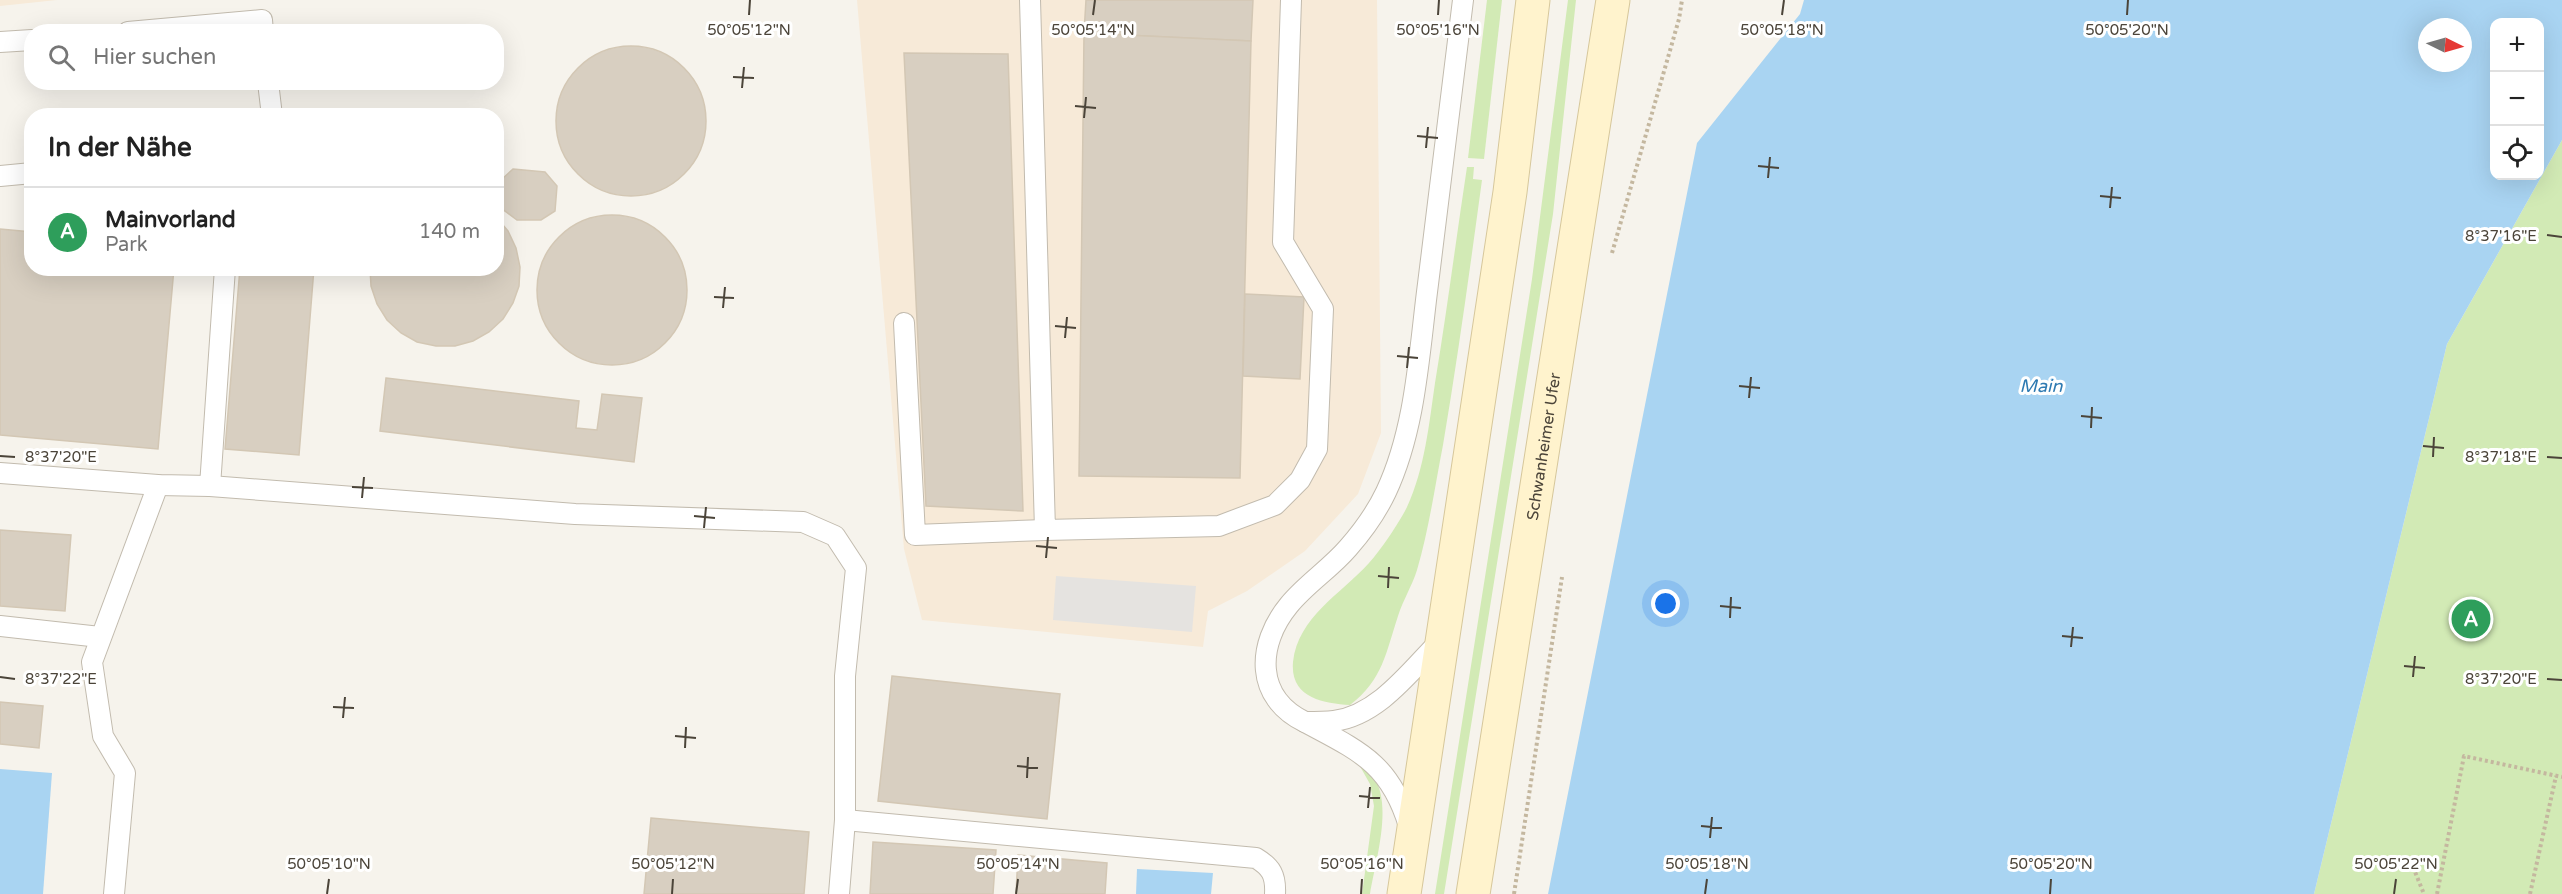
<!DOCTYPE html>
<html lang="de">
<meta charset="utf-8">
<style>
:root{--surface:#fff;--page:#f2f2f2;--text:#222;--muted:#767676;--line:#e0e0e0;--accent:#d93025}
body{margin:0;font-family:"Varela Round",sans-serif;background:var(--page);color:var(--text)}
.controls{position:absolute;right:18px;top:18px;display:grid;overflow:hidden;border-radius:12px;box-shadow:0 6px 24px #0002}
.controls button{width:54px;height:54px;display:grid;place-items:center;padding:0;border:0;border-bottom:2px solid var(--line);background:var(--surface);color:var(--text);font:30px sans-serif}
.compass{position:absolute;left:2418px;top:18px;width:54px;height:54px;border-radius:50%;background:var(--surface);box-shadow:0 6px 24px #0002;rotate:95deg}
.you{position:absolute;left:1666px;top:604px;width:21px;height:21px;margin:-15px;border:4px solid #fff;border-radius:50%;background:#1a73e8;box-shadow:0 0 0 9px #1a73e833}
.badge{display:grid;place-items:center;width:39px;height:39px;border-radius:50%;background:var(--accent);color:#fff;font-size:20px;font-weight:700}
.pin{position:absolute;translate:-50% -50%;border:3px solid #fff;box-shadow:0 2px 6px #0006}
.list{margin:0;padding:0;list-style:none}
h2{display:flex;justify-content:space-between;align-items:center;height:78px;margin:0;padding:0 24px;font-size:26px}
h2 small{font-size:20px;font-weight:400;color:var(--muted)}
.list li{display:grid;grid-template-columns:39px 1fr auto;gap:18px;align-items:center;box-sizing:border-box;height:90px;padding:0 24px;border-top:2px solid var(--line)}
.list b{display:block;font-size:22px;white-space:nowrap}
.list p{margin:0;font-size:20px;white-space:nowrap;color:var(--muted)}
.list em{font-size:20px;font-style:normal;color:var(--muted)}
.icon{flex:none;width:33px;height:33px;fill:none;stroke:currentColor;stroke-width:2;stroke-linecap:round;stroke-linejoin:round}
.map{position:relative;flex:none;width:2562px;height:894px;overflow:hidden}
.search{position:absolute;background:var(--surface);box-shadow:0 6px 24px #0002;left:24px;top:24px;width:480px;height:66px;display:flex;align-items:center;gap:15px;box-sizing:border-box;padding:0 21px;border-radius:24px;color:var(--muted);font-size:22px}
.panel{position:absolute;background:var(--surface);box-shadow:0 6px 24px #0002;left:24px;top:108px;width:480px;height:168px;border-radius:24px}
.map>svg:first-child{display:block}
</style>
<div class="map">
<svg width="2562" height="894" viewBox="0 0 2562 894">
<rect width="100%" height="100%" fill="#f6f3ec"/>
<!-- commercial -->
<g fill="#f7ead8">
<path d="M0,0H57L0,6Z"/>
<path d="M857,0H1377L1381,433L1358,494L1305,551L1247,591L1208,611L1203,647L922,620L904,549Z"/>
</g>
<!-- green -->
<g fill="#d2eab5">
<path d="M1487,0H1502L1484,159L1468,158Z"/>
<path d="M1568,0H1576L1553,214L1444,894H1435L1532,279Z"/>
<path d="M2562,140V894H2314L2447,344Z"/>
<path d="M1467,167H1474L1473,179L1482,180C1470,268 1458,357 1443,445C1435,486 1429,529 1417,570C1412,586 1403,600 1398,616C1386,652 1383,680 1350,705C1323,703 1290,698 1293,662C1298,617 1341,594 1369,563C1381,550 1399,523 1407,507C1425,468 1429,424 1435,383C1447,311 1456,239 1467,167Z"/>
<path d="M1357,761C1362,766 1369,772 1374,778C1393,805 1375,863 1370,894H1362L1374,806L1370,784Z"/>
</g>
<!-- parking -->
<path fill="#e5e3e0" d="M1056,576L1196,586L1192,632L1053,620Z"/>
<!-- water -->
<g fill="#a9d4f2" fill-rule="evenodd">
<path d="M1804,0H2562V140L2447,344L2314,894H1548L1697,143L1800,14ZM2494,22H2540V176H2494ZM2427,27H2463V63H2427Z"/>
<path d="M0,769L52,773L43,894H0Z"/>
<path d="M1137,869L1213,873L1211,894H1136Z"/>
</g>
<!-- building -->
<g fill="#d8cfc1" stroke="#d3c7b4" stroke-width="1.5">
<path d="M1086,0H1253L1251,41L1084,33Z"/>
<path d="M1084,33L1251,41L1240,478L1079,476Z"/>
<circle cx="631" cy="121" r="75"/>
<path d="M904,53L1008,54L1023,511L926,506Z"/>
<path d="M513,169L545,172L557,186L555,211L541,220H517L501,208V180Z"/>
<circle cx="612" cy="290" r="75"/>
<path d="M496,217L508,231L516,248L520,267L519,286L513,303L503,319L489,332L473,341L455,346H436L417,342L401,333L387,320L377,304L371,286L370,268H496Z"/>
<path d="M0,229L32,232V268H174L158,449L0,435Z"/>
<path d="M240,268H314L299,455L225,449Z"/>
<path d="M1245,294L1304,297L1300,379L1243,376Z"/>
<path d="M386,378L579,401L576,428L597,430L602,394L642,398L634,462L380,431Z"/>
<path d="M0,530L71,535L65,611L0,606Z"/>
<path d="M892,676L1060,694L1047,819L878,801Z"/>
<path d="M0,702L43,706L39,748L0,744Z"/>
<path d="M651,818L809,832L804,894H644Z"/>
<path d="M873,842L996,850L993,894H870Z"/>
<path d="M1018,855L1107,863L1105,894H1016Z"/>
</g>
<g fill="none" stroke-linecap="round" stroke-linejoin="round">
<!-- service casing -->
<g stroke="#c2bbae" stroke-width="22">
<g id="service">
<path d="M1030,0L1045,530L1219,526L1275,505L1300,480L1317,449L1323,309L1283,242L1291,0"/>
<path d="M128,32L262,20L263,32"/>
<path d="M0,42L32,40"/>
<path d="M268,82L272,116"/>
<path d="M0,176L32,173"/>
<path d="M904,323L915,535L1045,530"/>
<path d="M0,473L158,485L210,486L575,514L803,522L835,536L856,568L845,676V820L839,894"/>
<path d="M210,486L225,268"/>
<path d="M0,626L100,637"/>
<path d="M1305,722C1255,698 1256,645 1289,605C1306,584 1330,569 1348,548C1363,531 1376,513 1386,492C1416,428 1419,353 1428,284C1440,189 1451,95 1463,0"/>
<path d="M845,820L1256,858C1271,867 1276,875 1275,894"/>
<path d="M1409,826C1390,763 1359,751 1305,722C1315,722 1325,722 1334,721C1379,715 1411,670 1441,640"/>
<path d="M114,894L125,773L103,736L92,662L158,485"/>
</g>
</g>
<!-- secondary casing -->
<g stroke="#d6c79b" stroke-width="35">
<g id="secondary">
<path d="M1404,894L1510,192L1533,0"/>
<path id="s1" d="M1473,894L1613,0"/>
</g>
</g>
<!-- path -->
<g stroke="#c4b79f" stroke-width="4" stroke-dasharray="3 3" stroke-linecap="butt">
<path d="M1612,253L1679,19L1682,0"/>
<path d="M2413,867L2424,894"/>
<path d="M1514,894L1562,577"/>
<path d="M2437,894L2464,756L2562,777"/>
<path d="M2530,894L2556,776"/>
</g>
<!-- service -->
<use href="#service" stroke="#fff" stroke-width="20"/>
<!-- secondary -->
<use href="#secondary" stroke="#fff3cd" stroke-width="33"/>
</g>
<!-- ticks -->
<path fill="none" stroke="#4b4439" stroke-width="2" d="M749,15L750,0M1093,15L1095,0M1438,15L1439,0M1782,15L1784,0M2127,15L2128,0M733,77L754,78M742,88L744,67M1075,106L1096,108M1084,118L1086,97M1417,136L1438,138M1426,148L1428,127M1758,166L1779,168M1768,178L1770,157M2100,196L2121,198M2110,208L2112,187M2547,235L2562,237M714,297L734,298M723,308L725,287M1055,326L1076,328M1065,338L1067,317M1397,356L1418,358M1407,368L1409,347M1739,386L1760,388M1749,398L1751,377M2081,416L2102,418M2091,428L2092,407M2423,446L2444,448M0,456L15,457M2433,457L2434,437M2547,457L2562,458M352,487L373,488M362,498L364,477M694,516L715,518M704,528L706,507M1036,546L1057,548M1046,558L1048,537M1378,576L1399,578M1388,588L1389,567M1720,606L1741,608M1730,618L1731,597M2062,636L2083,638M2071,647L2073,627M2404,666L2425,668M0,677L15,679M2413,677L2415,656M2547,679L2562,680M333,707L354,708M343,718L345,697M675,736L696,738M685,748L686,727M1017,766L1038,768M1027,778L1028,757M1359,796L1380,798M1368,808L1370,787M1701,826L1722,828M1710,838L1712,817M327,894L329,879M672,894L673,879M1016,894L1018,879M1361,894L1362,879M1705,894L1707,879M2050,894L2051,879M2394,894L2396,879"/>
<g text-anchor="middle" stroke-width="6" stroke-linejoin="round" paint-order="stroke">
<!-- street labels -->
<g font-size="16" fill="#4b4439" stroke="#fff">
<text dy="6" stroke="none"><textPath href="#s1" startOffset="453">Schwanheimer Ufer</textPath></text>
</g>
<!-- water labels -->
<g font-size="18" font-style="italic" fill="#2e7ab2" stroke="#fff">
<text x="2041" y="392">Main</text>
</g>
</g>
<g font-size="15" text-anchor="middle" fill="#4b4439" stroke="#fff" stroke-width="6" stroke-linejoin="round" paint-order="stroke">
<text x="749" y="35">50°05'12"N</text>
<text x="1438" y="35">50°05'16"N</text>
<text x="1782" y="35">50°05'18"N</text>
<text x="2127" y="35">50°05'20"N</text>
<text x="1093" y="35">50°05'14"N</text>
<text x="2501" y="241">8°37'16"E</text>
<text x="2501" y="462">8°37'18"E</text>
<text x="61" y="462">8°37'20"E</text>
<text x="2501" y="684">8°37'20"E</text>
<text x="61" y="684">8°37'22"E</text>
<text x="329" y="869">50°05'10"N</text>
<text x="673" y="869">50°05'12"N</text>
<text x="1018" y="869">50°05'14"N</text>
<text x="1362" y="869">50°05'16"N</text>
<text x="1707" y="869">50°05'18"N</text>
<text x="2051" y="869">50°05'20"N</text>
<text x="2396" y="869">50°05'22"N</text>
</g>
</svg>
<div class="controls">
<button>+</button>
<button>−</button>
<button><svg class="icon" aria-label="locate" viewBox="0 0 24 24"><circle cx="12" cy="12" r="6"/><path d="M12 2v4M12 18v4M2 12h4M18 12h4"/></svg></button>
</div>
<svg class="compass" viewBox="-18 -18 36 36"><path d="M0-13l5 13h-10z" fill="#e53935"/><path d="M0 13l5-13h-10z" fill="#767676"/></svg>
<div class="you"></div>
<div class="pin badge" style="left:2471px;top:619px;background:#2e9e5b">A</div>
<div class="search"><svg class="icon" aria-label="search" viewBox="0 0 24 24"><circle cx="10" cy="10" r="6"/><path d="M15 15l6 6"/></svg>Hier suchen</div>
<section class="panel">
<h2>In der Nähe<small></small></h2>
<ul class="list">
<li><span class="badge" style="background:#2e9e5b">A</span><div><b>Mainvorland</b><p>Park</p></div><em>140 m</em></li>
</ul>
</section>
</div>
